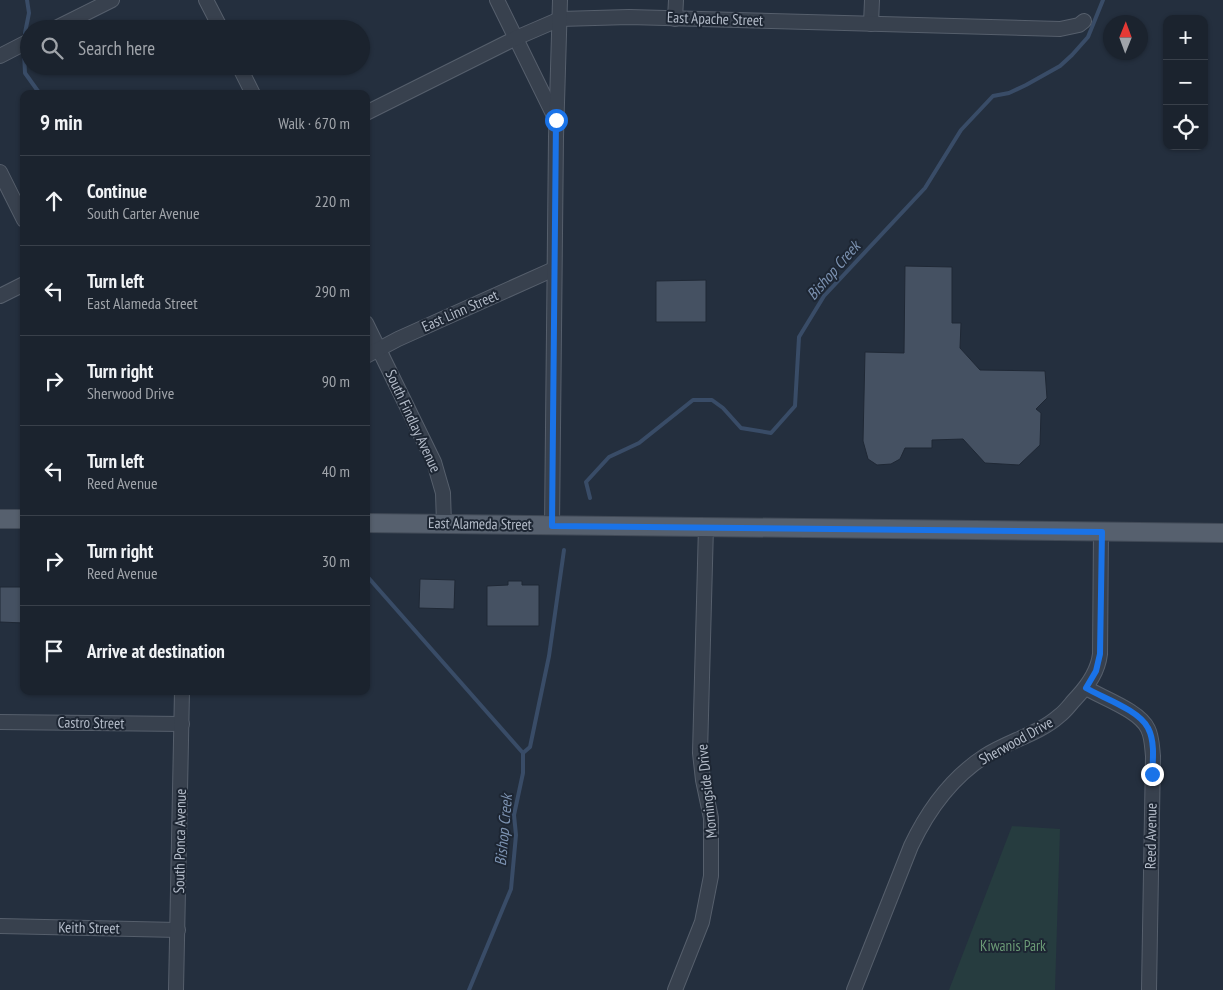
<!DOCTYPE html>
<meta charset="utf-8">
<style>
:root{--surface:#1b232e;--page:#242b36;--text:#f1f3f6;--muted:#a0a4aa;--line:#39404a}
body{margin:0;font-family:"PT Sans Narrow",sans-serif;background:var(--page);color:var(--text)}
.controls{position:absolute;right:15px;top:15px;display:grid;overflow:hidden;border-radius:10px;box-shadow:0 1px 4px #0004}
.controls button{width:45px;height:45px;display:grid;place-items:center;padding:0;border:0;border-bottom:1px solid var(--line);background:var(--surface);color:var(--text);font:25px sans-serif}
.compass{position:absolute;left:1103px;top:15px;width:45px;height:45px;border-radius:50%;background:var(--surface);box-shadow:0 1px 4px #0004;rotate:1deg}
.stop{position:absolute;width:15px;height:15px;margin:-11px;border:4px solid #1a73e8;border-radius:50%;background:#fff}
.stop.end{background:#1a73e8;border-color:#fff;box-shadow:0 1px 5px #0008}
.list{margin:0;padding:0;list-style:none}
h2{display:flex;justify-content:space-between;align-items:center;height:65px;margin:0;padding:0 20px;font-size:21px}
h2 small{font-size:16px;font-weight:400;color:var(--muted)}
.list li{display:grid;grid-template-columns:32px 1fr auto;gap:15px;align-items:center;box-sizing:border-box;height:90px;padding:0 20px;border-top:1px solid var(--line)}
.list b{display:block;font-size:19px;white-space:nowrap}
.list p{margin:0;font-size:16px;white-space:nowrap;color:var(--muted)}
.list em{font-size:16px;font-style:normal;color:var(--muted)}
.icon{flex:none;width:28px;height:28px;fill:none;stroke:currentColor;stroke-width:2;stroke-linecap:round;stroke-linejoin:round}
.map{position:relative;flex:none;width:1223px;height:990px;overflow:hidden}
.search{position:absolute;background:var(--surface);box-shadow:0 1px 4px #0004;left:20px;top:20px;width:350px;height:55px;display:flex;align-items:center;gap:12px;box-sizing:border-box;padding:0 18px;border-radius:28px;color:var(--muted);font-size:19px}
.panel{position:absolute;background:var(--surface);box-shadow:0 1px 4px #0004;left:20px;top:90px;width:350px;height:605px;border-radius:10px}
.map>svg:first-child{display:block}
</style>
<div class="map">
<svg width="1223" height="990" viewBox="0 0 1223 990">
<rect width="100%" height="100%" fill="#242f3e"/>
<!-- green -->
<path fill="#263c3f" d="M1012,826L1060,829L1055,990H949Z"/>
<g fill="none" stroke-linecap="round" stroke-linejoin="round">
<!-- stream -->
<g stroke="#394c67" stroke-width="4">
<path d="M25,33L29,13L27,0"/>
<path d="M24,52L25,73L40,94"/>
<path d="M590,498L586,482L609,457L639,443L693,400H712L723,408L741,428L771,433L795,406L799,337L824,296L925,188L961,130L993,96L1009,93L1026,85L1060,66L1072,55L1088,37L1103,0"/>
<path d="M366,575L523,753"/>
<path d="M523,753L530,747L549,656L564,550"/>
<path d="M469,990L511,889L516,835L514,815L523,773V753"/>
</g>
</g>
<!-- building -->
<g fill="#455162" stroke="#1f2835">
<path d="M905,266L952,267V323H961L960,348L980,370L1045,371L1047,398L1036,409L1041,413L1040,445L1019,465L985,463L963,439L932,440V448H905L900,459L891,464L877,465L868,459L863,441L865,352L904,353Z"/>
<path d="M706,280V322H656V281Z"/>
<path d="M420,579L455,580L454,609L419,608Z"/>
<path d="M508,581H522V585H539V626H487V586L508,585Z"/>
<path d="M0,587H24V623L0,622Z"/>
</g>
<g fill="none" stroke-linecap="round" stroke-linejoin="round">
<!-- minor casing -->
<g stroke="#565f6c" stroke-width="16">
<g id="minor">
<path d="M206,0L221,29"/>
<path d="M497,0L555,118"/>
<path d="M675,19L676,0"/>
<path d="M871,24L872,0"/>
<path d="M54,29L112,0"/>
<path d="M0,56L29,41"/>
<path d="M239,66L253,94"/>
<path d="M366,113L516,38L560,19L629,17L1060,29L1079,25L1084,21"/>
<path d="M0,172L24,220"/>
<path d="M0,296L24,284"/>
<path d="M366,323L434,462L443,493L444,524"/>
<path d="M366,356L398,339L554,269"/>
<path d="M552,525L556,137L560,0"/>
<path d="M1086,688C1103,698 1140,711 1148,729C1152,737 1152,747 1153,756L1149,990"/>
<path d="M0,722L182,724"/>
<path d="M0,926L178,930"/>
<path d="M176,990L182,691"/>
<path d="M675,990L702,922L711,876V818L703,780L700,753L706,526"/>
<path d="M854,990L911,846C928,810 951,778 985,756C1008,741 1039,734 1059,716C1066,711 1071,703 1077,697C1089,684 1098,671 1100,654L1101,532"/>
</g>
</g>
<!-- major casing -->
<g stroke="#414a57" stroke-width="20">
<g id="major">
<path d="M0,519H24"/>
<path d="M366,523L1223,533"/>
</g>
</g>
<!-- minor -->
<use href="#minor" stroke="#38414e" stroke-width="14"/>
<!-- major -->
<use href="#major" stroke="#56606e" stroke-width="18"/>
</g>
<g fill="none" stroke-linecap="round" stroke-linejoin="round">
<!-- route -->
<path stroke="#1a73e8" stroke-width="6" d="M556,120L552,526L1102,532L1100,654L1096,671L1086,688C1103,698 1139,710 1148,728C1155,741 1153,760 1152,774"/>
</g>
<g text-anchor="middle" stroke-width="4" stroke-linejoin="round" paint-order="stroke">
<!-- street labels -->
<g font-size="15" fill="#b4bcc9" stroke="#1d2633">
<text transform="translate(715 19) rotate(2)" y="5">East Apache Street</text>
<text transform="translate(460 311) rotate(-24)" y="5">East Linn Street</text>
<text transform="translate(413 421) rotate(65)" y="5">South Findlay Avenue</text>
<text transform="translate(480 524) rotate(1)" y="5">East Alameda Street</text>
<text transform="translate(91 723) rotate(1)" y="5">Castro Street</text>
<text transform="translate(1016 741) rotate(-29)" y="5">Sherwood Drive</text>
<text transform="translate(707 791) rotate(-96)" y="5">Morningside Drive</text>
<text transform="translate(1151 836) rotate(-89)" y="5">Reed Avenue</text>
<text transform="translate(180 841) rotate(-89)" y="5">South Ponca Avenue</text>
<text transform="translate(89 928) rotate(1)" y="5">Keith Street</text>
</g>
<!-- park labels -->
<g font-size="15" fill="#6b9a76" stroke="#1d2633">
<text x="1013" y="951">Kiwanis Park</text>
</g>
<!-- water labels -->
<g font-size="16" font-style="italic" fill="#7c92b1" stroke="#1d2633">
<text transform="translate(833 270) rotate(-49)" y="6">Bishop Creek</text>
<text transform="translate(503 830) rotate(-85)" y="6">Bishop Creek</text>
</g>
</g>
</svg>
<div class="controls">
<button>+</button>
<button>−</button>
<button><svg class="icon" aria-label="locate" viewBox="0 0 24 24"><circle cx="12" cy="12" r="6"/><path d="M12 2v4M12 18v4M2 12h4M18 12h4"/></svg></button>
</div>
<svg class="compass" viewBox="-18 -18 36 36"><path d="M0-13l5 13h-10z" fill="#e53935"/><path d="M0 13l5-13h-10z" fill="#a0a4aa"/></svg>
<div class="stop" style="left:556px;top:120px"></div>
<div class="stop end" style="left:1152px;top:774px"></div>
<div class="search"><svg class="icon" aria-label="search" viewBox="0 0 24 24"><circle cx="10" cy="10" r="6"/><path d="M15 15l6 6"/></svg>Search here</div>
<section class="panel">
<h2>9 min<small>Walk · 670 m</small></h2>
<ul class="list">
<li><svg class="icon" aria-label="ahead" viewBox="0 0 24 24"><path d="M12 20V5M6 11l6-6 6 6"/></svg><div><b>Continue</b><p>South Carter Avenue</p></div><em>220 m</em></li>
<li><svg class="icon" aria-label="left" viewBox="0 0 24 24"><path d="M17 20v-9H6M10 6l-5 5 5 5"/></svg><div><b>Turn left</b><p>East Alameda Street</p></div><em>290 m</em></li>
<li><svg class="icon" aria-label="right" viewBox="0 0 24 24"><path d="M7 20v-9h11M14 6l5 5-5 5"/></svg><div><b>Turn right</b><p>Sherwood Drive</p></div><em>90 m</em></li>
<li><svg class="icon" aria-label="left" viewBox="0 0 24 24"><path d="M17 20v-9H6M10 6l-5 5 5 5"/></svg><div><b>Turn left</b><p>Reed Avenue</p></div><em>40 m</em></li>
<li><svg class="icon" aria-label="right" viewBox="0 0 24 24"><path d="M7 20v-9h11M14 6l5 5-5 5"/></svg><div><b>Turn right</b><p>Reed Avenue</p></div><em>30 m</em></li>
<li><svg class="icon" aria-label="arrive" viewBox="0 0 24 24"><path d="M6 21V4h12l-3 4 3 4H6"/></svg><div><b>Arrive at destination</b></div></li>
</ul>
</section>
</div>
